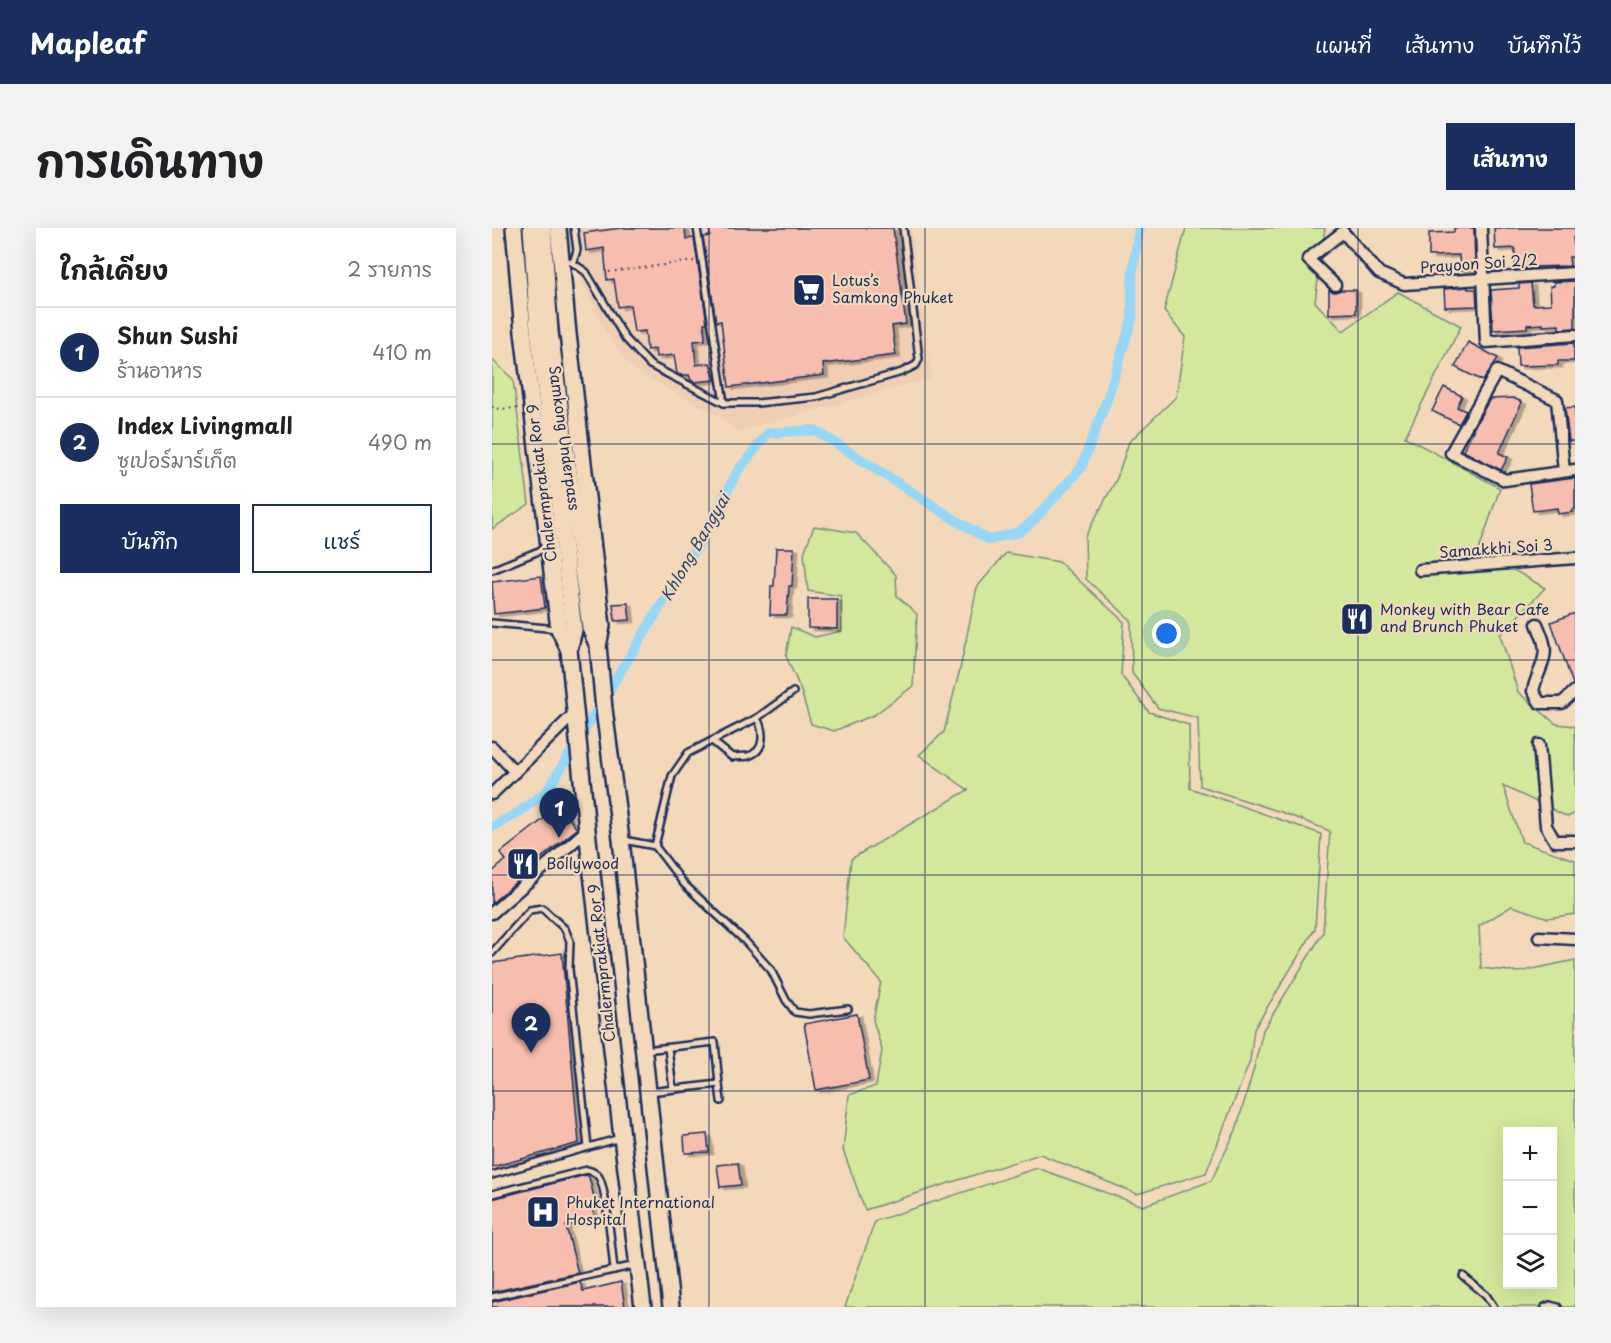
<!DOCTYPE html>
<html lang="th">
<meta charset="utf-8">
<style>
:root{--surface:#fff;--page:#f2f2f2;--text:#202124;--muted:#757577;--line:#e0e0e0;--accent:#1b2f5e}
body{margin:0;font-family:"Playpen Sans","Playpen Sans Thai",sans-serif;background:var(--page);color:var(--text)}
.controls{position:absolute;right:18px;bottom:18px;display:grid;overflow:hidden;border-radius:0px;box-shadow:0 6px 24px #0002}
.controls button{width:54px;height:54px;display:grid;place-items:center;padding:0;border:0;border-bottom:2px solid var(--line);background:var(--surface);color:var(--text);font:30px sans-serif}
.you{position:absolute;left:675px;top:406px;width:21px;height:21px;margin:-15px;border:4px solid #fff;border-radius:50%;background:#1a73e8;box-shadow:0 0 0 9px #1a73e833}
.badge{display:grid;place-items:center;width:39px;height:39px;border-radius:50%;background:var(--accent);color:#fff;font-size:20px;font-weight:700}
.pin{position:absolute;translate:-50% -50px;filter:drop-shadow(0 2px 3px #0008)}
.pin::after{content:'';position:absolute;top:32px;width:21px;height:18px;background:inherit;clip-path:polygon(0 0,100% 0,50% 100%)}
.list{margin:0;padding:0;list-style:none}
h2{display:flex;justify-content:space-between;align-items:center;height:78px;margin:0;padding:0 24px;font-size:26px}
h2 small{font-size:20px;font-weight:400;color:var(--muted)}
.list li{display:grid;grid-template-columns:39px 1fr auto;gap:18px;align-items:center;box-sizing:border-box;height:90px;padding:0 24px;border-top:2px solid var(--line)}
.list b{display:block;font-size:22px;white-space:nowrap}
.list p{margin:0;font-size:20px;white-space:nowrap;color:var(--muted)}
.list em{font-size:20px;font-style:normal;color:var(--muted)}
.actions{display:flex;gap:12px;padding:18px 24px}
.actions a{flex:1;padding:14px 0;border:2px solid var(--accent);border-radius:0px;text-align:center;font-size:21px;color:var(--accent)}
.actions .main{background:var(--accent);color:#fff}
.icon{flex:none;width:33px;height:33px;fill:none;stroke:currentColor;stroke-width:2;stroke-linecap:round;stroke-linejoin:round}
.map{position:relative;flex:none;width:1083px;height:1079px;overflow:hidden;border-radius:0px}
header{display:flex;align-items:center;gap:36px;box-sizing:border-box;height:84px;padding:0 30px;background:var(--accent);color:#fff}
header strong{font-size:28px}
nav{display:flex;gap:33px;margin-inline-start:auto;font-size:21px}
.intro{display:flex;align-items:center;justify-content:space-between;box-sizing:border-box;height:144px;padding:0 36px}
h1{margin:0;font-size:42px}
.button{padding:15px 27px;border-radius:0px;background:var(--accent);color:#fff;font-size:21px;font-weight:700}
main{display:flex;gap:36px;padding:0 36px}
aside{flex:1;background:var(--surface);border-radius:0px;box-shadow:0 6px 24px #0002}
.map>svg:first-child{display:block}
</style>
<header>
<strong>Mapleaf</strong>
<nav><a>แผนที่</a><a>เส้นทาง</a><a>บันทึกไว้</a></nav>
</header>
<div class="intro"><h1>การเดินทาง</h1><a class="button">เส้นทาง</a></div>
<main>
<aside>
<h2>ใกล้เคียง<small>2 รายการ</small></h2>
<ul class="list">
<li><span class="badge">1</span><div><b>Shun Sushi</b><p>ร้านอาหาร</p></div><em>410 m</em></li>
<li><span class="badge">2</span><div><b>Index Livingmall</b><p>ซูเปอร์มาร์เก็ต</p></div><em>490 m</em></li>
</ul>
<div class="actions"><a class="main">บันทึก</a><a>แชร์</a></div>
</aside>
<div class="map">
<svg width="1083" height="1079" viewBox="0 0 1083 1079">
<defs>
<filter id="shadow"><feDropShadow dx="4.5" dy="2.5" stdDeviation="0" flood-color="#0004"/></filter>
</defs>
<rect width="100%" height="100%" fill="#f3d9ba"/>
<filter id="ink" filterUnits="userSpaceOnUse"><feTurbulence type="fractalNoise" baseFrequency=".0167" numOctaves="2"/><feDisplacementMap in="SourceGraphic" scale="12" xChannelSelector="R" yChannelSelector="G"/><feConvolveMatrix kernelMatrix="1 2 1 2 8 2 1 2 1" color-interpolation-filters="sRGB"/></filter>
<g filter="url(#ink)">
<!-- built -->
<path fill="#f0ceb4" d="M79,0H419L440,150L244,204L232,191L149,147L133,132L111,100L85,42Z"/>
<!-- green -->
<g fill="#d3e89c" stroke="#778c7d" stroke-width="1.5" fill-rule="evenodd">
<path d="M694,0H833L823,74L851,103L906,64L969,98L913,209L1008,260L987,322L1053,360L1008,407L1026,464L1064,496L1083,498V585L1076,589L1011,558L1030,614L1083,632V686L1056,690L1020,678L987,698L989,740L1027,744L1083,732V1079H353L383,993L545,940L651,978L719,953L744,902L762,840L771,802L831,705L838,603L789,584L708,558L706,490L666,480L640,445L639,392L594,351L593,309L625,250L637,214L684,169L693,109L672,83ZM1016,904H1060V1056H1016Z"/>
<path d="M0,132L21,151L37,276L0,301Z"/>
<path d="M322,298L364,305L404,347L405,368L425,386L421,458L382,487L342,503L319,496L308,460L294,428L299,399L323,409L350,403L349,368L316,363L312,325Z"/>
<path d="M514,325L567,334L632,394L629,447L657,484L697,497L698,560L829,606L823,701L762,801L758,833L714,945L645,966L548,926L373,982L351,922L357,867L384,858L390,822L381,792L389,754L351,709L359,631L476,562L427,527L452,504L468,441L485,359Z"/>
</g>
<g fill="none" stroke-linecap="round" stroke-linejoin="round">
<!-- canal -->
<path stroke="#96d7f7" stroke-width="10" d="M0,599L27,584L55,563L216,301L245,244L276,205L323,202L465,293L497,312L527,304L543,291L589,240L616,169L640,91V48L647,0"/>
</g>
<!-- building -->
<g fill="#f7bdae" stroke="#1b2f5e" stroke-width="1.5" filter="url(#shadow)">
<path d="M129,0H193L194,11L202,10L215,95H212L213,112L202,113L204,137L218,135L223,152L202,154L199,152L197,147H189L185,146L182,127L164,129L163,121L155,122L153,103L142,104L138,77L126,79L122,51L115,52L112,20L94,23L92,5Z"/>
<path d="M217,0H401L414,96L400,98L404,127L331,136L332,147L237,159L229,93L224,94L211,9L218,8Z"/>
<path d="M962,0H982L983,41L968,42L967,27L937,28V5L962,4Z"/>
<path d="M1002,0H1083V9H1081L1083,29H1077L1078,38L1038,39V40L1026,41V39H1023V20L1003,21Z"/>
<path d="M1083,53V98L1082,100L1067,101V97L1051,98V96L1035,97V100L1001,102L999,62L1027,60V56L1039,55L1041,77L1059,76L1058,58H1062V54Z"/>
<path d="M976,59V61H984L985,78L953,79L952,61Z"/>
<path d="M837,62L842,64L849,62H864V85L837,86Z"/>
<path d="M976,114L1006,130L991,153L963,139Z"/>
<path d="M1082,115V133H1066V137L1026,138L1025,119Z"/>
<path d="M952,159L970,168L965,179L974,183L967,196L940,183Z"/>
<path d="M1021,170L1030,174L1007,225L1016,229L1009,242L971,223L981,203H980L998,171Z"/>
<path d="M1083,179V213H1077L1073,180Z"/>
<path d="M1083,250V281L1080,282V284L1066,286L1065,280L1041,283L1037,256Z"/>
<path d="M284,320H302L300,358H297L295,387H278L279,358H282Z"/>
<path d="M49,348L53,380L2,386L0,354Z"/>
<path d="M316,371H345V401L316,400Z"/>
<path d="M136,375L138,392L123,393L121,376Z"/>
<path d="M1083,385V456H1081L1059,394Z"/>
<path d="M68,578L85,601L23,651L25,653L0,675V644L14,632L8,625Z"/>
<path d="M70,725L87,915L0,939V735Z"/>
<path d="M365,786L377,852L324,862L312,796Z"/>
<path d="M215,906L217,924L193,925L192,908Z"/>
<path d="M246,935L249,957L228,959L225,937Z"/>
<path d="M94,947L97,949L104,977H100L103,991L74,998L86,1045L0,1064V971Z"/>
<path d="M88,1054L91,1063L129,1054L133,1079H0V1074Z"/>
</g>
<g fill="none" stroke-linecap="round" stroke-linejoin="round">
<!-- lane casing -->
<g stroke="#1b2f5e" stroke-width="10">
<g id="lane">
<path d="M71,31L81,35L94,44L133,110L158,137L232,175L205,0"/>
<path d="M81,35L85,22L82,0"/>
<path d="M232,175H265L324,169L410,144L424,137L427,131L411,0"/>
<path d="M0,342L54,320"/>
<path d="M0,395L66,401"/>
<path d="M220,513L240,529C245,528 251,529 256,528C274,523 272,503 265,490"/>
<path d="M132,612L163,618L180,548L196,525L265,490L301,464"/>
<path d="M163,618L192,656L253,713L279,742L294,772L303,784L317,786L356,781"/>
<path d="M0,725L38,682L50,680L73,701L78,713L77,741L96,919"/>
<path d="M176,820L181,861"/>
<path d="M153,822L223,814L227,856L157,864"/>
<path d="M227,856L229,873"/>
<path d="M0,947L128,910"/>
<path d="M0,966L95,942C100,943 104,945 107,949C115,963 120,1023 122,1042"/>
<path d="M971,1048L994,1067L1002,1079"/>
<path d="M0,1069L144,1037"/>
<path d="M1053,1079L1058,1077L1066,1079"/>
</g>
</g>
<!-- street casing -->
<g stroke="#1b2f5e" stroke-width="15">
<g id="street">
<path d="M989,0L994,114L1083,107"/>
<path d="M843,57L816,31L851,4L887,45L912,56L1083,45"/>
<path d="M1072,243L1065,172L1005,143L959,225L1013,252L1083,242"/>
<path d="M928,342L1083,330"/>
<path d="M1045,396C1049,406 1055,418 1052,429C1050,441 1043,451 1041,463L1048,475H1070L1083,463"/>
<path d="M1047,517L1054,598L1063,613H1083"/>
<path d="M0,519L23,544"/>
<path d="M0,566L83,485"/>
<path d="M0,685L95,602"/>
<path d="M1047,709L1083,711"/>
</g>
</g>
<!-- secondary casing -->
<g stroke="#1b2f5e" stroke-width="20">
<g id="secondary">
<path d="M22,0L31,104L67,401L77,422L95,602L130,909L151,1079"/>
<path d="M39,0L46,102L82,402L77,422"/>
<path d="M51,0L58,104L98,400L106,418"/>
<path d="M66,0L76,106L110,398L106,418L112,481L129,611L179,1079"/>
</g>
</g>
<!-- path -->
<g stroke="#1b2f5e" stroke-width="2" stroke-dasharray="1.5 4.5" stroke-linecap="butt">
<path d="M117,44L203,33"/>
<path d="M0,179L8,181L29,180"/>
</g>
<!-- lane -->
<use href="#lane" stroke="#f3d9ba" stroke-width="5"/>
<!-- street -->
<use href="#street" stroke="#f3d9ba" stroke-width="10"/>
<!-- secondary -->
<use href="#secondary" stroke="#f3d9ba" stroke-width="15"/>
</g>
</g>
<!-- grid -->
<path fill="none" stroke="#1b2f5e" stroke-width="1.5" stroke-opacity="0.55" d="M217,0V1079M433,0V1079M650,0V1079M866,0V1079M0,216H1083M0,432H1083M0,647H1083M0,863H1083"/>
<!-- icons -->
<defs>
<g id="supermarket-square" transform="scale(1.725)"><rect x="-9" y="-9" width="18" height="18" rx="4" fill="#1b2f5e" stroke="#f3d9ba"/><path d="M-6-5.5h2.5l.6 2H6L4.5 2H-2.5L-4.4-4H-6ZM-1.5 3.2a1.3 1.3 0 1 0 .1 0ZM3 3.2a1.3 1.3 0 1 0 .1 0Z" fill="#fff"/></g>
<g id="restaurant-square" transform="scale(1.725)"><rect x="-9" y="-9" width="18" height="18" rx="4" fill="#1b2f5e" stroke="#f3d9ba"/><path d="M-5-6h1v4h1v-4h1v4h1v-4h1v5L-1.5 .5V6h-2V.5L-5-1ZM5-6V6H3V1.5H1.5Q1.5-4 5-6Z" fill="#fff"/></g>
<g id="hospital-square" transform="scale(1.725)"><rect x="-9" y="-9" width="18" height="18" rx="4" fill="#1b2f5e" stroke="#f3d9ba"/><path d="M-5-5h3v3.5h4V-5h3V5h-3V1.5h-4V5h-3Z" fill="#fff"/></g>
</defs>
<g fill-rule="evenodd">
<use href="#supermarket-square" x="317" y="62"/>
<use href="#restaurant-square" x="865" y="391"/>
<use href="#restaurant-square" x="31" y="636"/>
<use href="#hospital-square" x="51" y="984"/>
</g>
<g text-anchor="middle" stroke-width="4.5" stroke-linejoin="round" paint-order="stroke">
<!-- street labels -->
<g font-size="15" fill="#1b2f5e" stroke="#f3d9ba">
<text transform="translate(987 36) rotate(-4)" y="5">Prayoon Soi 2/2</text>
<text transform="translate(72 210) rotate(82)" y="5">Samkong Underpass</text>
<text transform="translate(50 255) rotate(-97)" y="5">Chalermprakiat Ror 9</text>
<text transform="translate(1004 321) rotate(-4)" y="5">Samakkhi Soi 3</text>
<text transform="translate(110 735) rotate(-96)" y="5">Chalermprakiat Ror 9</text>
</g>
<!-- poi labels -->
<g font-size="15" fill="#1b2f5e" stroke="#f3d9ba" text-anchor="start">
<text x="340" y="58">Lotus’s<tspan x="340" dy="17">Samkong Phuket</tspan></text>
<text x="888" y="387">Monkey with Bear Cafe<tspan x="888" dy="17">and Brunch Phuket</tspan></text>
<text x="54" y="641">Bollywood</text>
<text x="74" y="980">Phuket International<tspan x="74" dy="17">Hospital</tspan></text>
</g>
<!-- water labels -->
<g font-size="16" font-style="italic" fill="#2d4875" stroke="#f3d9ba">
<text transform="translate(203 319) rotate(-60)" y="6">Khlong Bangyai</text>
</g>
</g>
</svg>
<div class="controls">
<button>+</button>
<button>−</button>
<button><svg class="icon" aria-label="layers" viewBox="0 0 24 24"><path d="M12 4l9 5-9 5-9-5zM3 14l9 5 9-5"/></svg></button>
</div>
<div class="you"></div>
<div class="pin badge" style="left:67px;top:610px">1</div>
<div class="pin badge" style="left:39px;top:825px">2</div>
</div>
</main>
